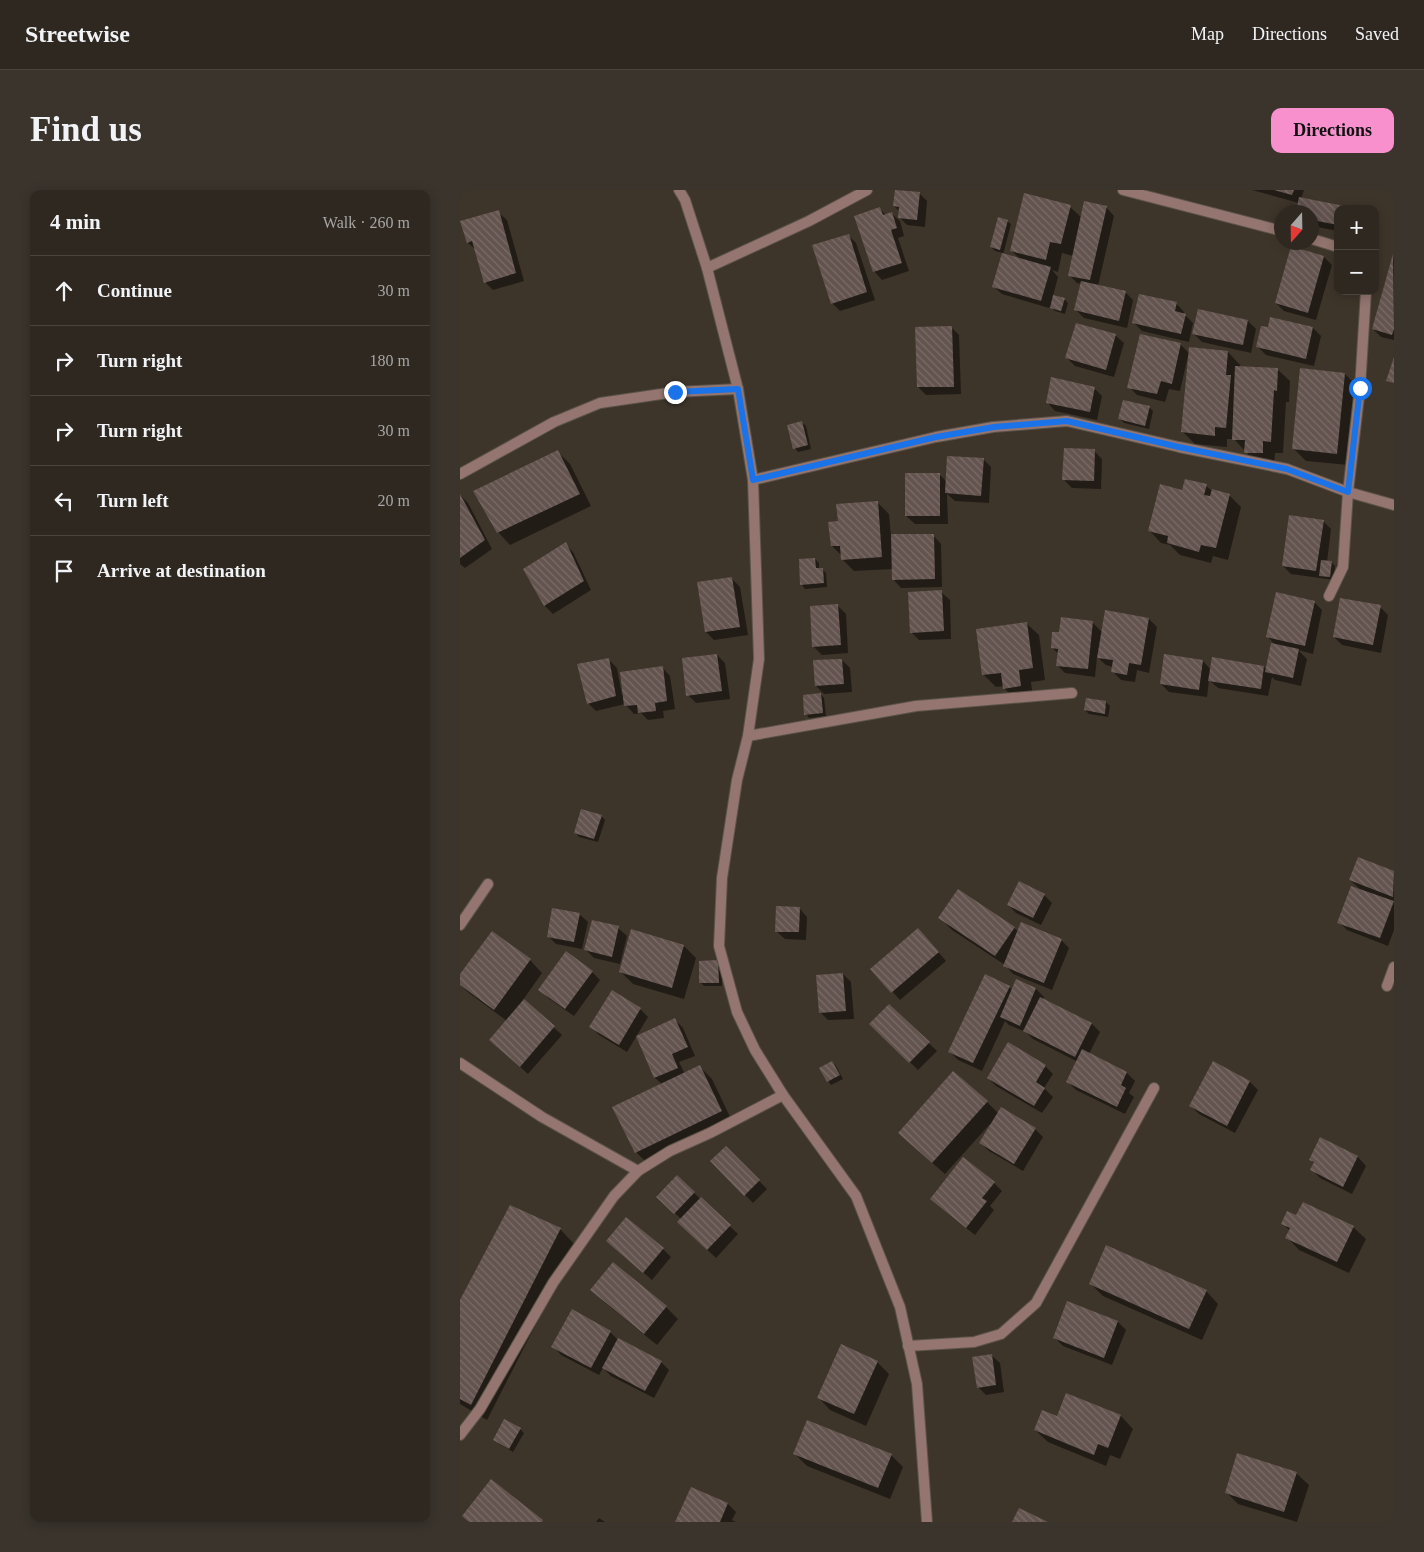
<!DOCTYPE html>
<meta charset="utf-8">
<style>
:root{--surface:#2e2820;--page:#3a342d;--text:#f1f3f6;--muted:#a7a6a5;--line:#49443e;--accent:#f790cd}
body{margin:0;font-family:"Times New Roman",serif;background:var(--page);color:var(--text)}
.controls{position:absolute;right:15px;top:15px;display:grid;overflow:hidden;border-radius:10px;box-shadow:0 2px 12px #0003}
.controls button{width:45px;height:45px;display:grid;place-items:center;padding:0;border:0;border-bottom:1px solid var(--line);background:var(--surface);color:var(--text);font:25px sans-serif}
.compass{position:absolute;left:814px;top:15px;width:45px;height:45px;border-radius:50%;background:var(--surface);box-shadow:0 2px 12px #0003;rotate:200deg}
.stop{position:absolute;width:15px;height:15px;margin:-11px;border:4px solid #1a73e8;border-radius:50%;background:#fff}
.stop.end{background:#1a73e8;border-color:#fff;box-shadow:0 1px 5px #0008}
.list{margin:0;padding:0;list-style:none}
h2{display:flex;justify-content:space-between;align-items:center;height:65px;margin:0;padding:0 20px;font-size:21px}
h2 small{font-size:16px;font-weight:400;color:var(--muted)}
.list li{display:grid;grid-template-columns:32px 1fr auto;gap:15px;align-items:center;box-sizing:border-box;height:70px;padding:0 20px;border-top:1px solid var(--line)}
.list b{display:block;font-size:19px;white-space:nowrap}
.list em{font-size:16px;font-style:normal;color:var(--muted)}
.icon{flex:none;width:28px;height:28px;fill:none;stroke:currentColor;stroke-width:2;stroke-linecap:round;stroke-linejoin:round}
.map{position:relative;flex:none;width:934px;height:1332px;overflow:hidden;border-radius:10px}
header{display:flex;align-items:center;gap:30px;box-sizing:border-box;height:70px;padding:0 25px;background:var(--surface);border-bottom:1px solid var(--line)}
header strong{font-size:24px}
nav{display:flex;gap:28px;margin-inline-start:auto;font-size:18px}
.intro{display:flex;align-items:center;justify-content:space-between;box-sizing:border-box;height:120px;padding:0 30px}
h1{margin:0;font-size:35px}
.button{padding:12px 22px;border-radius:10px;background:var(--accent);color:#111;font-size:18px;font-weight:700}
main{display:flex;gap:30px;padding:0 30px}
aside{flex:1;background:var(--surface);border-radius:10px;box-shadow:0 2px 12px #0003}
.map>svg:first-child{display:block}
</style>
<header>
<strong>Streetwise</strong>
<nav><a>Map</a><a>Directions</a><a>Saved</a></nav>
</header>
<div class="intro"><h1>Find us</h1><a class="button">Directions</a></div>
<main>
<aside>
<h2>4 min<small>Walk · 260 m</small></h2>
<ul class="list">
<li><svg class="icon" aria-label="ahead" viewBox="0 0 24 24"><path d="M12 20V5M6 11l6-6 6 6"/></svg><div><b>Continue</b></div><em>30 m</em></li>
<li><svg class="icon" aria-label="right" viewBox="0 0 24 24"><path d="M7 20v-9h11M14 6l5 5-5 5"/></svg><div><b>Turn right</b></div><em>180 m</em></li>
<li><svg class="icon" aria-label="right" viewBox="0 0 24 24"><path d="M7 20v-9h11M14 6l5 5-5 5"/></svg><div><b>Turn right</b></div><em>30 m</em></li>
<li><svg class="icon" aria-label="left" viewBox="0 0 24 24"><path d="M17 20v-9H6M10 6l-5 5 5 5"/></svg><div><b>Turn left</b></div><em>20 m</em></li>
<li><svg class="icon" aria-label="arrive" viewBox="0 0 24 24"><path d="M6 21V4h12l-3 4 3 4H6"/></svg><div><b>Arrive at destination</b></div></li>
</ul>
</aside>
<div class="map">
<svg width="934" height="1332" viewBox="0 0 934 1332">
<defs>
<pattern id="building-back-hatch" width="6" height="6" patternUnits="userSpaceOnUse" patternTransform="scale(1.25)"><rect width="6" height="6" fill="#645450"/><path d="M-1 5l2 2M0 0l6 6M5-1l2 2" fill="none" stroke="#7a6c68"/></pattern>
</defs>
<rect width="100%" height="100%" fill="#3e352a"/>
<!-- shadow -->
<g fill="#0007">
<path d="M792,0H844L841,9L883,17L885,19H878V41L852,36V22H838L839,13Z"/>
<path d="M459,3L467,11L465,37L447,35L439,27V21L434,16Z"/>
<path d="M610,17L622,28L646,17L654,26L638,96L665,102L673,110L667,138L624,128L616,120L622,94L617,93L609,85L613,66L602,63L598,82L592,80L598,87L593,106L604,109L608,113L605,124L595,121L590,116L589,118L542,104L533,96L543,63L535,61L531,57L547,31L551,34L543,65L561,70L551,60Z"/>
<path d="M420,19L426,25L431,23L440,31L444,46L438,48L449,81L422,90L414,81Z"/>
<path d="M38,22L47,30L64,91L33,100L25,92L16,60L8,53L1,31Z"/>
<path d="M388,45L396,53L415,110L380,121L372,113Z"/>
<path d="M832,58L864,67L872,75L856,130L824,121L816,113Z"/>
<path d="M934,67V150L921,147L913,139Z"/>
<path d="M716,113L724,122V124L733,133L729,152L682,141L674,133Z"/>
<path d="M788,131L796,139L791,163L742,152L734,144Z"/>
<path d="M491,137L499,145L501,204L466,205L458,197Z"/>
<path d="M853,138L861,146L854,176L806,165L798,157Z"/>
<path d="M655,145L664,153L654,187L615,176L607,168Z"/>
<path d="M720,154L730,164L768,162L780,175V177L817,179L830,191L829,212H826L823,263H815L814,275H798L774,249H767V257L735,254L723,242L729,167L728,166L720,201L709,199L705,212L677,205L669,197Z"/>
<path d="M885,184L897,196L889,275L846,271L834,259Z"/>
<path d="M634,198L642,206L637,230L595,221L587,212Z"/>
<path d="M689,217L693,221L689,239L664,233L660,229Z"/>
<path d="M342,233L346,236L351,259L338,262L335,258Z"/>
<path d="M634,261L642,269L641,299L612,298L604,290Z"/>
<path d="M98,262L110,274L131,316L50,355L38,342Z"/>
<path d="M523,269L531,277L529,313L495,311L487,304L488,334H455L446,326L479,284L487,292Z"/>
<path d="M746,296L751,300L769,305L781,317L768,370L753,366L751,373L720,365L710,355L701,353L689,340L723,302Z"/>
<path d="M0,305L8,313L32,359L5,378L0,374Z"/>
<path d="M417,312L429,324L431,346L473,345L481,354L482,397L441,398L433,389V379L394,381L382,369V366L372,356Z"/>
<path d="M863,331L871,339L867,372L872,373L875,376L874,390L831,384L823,376Z"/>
<path d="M105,354L113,362L131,400L93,424L85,416L65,379Z"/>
<path d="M355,369L359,373V379H362L366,383L367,397L345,399L342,395Z"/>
<path d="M272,389L280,397L288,445L254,450L246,442Z"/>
<path d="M481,402L490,410L491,449L459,450L451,442Z"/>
<path d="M854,412L862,420L853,464L838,460L847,469L841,496L815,490L812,487L808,506L758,498L749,490L747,507L709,502L701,494L743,471L751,480L804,477L807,480L816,456L808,447Z"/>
<path d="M378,416L386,424L388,463L362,465L353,456Z"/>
<path d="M920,417L928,425L921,463L882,455L874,447Z"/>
<path d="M689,429L697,437L689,483L677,480L675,492L661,490L653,482V477L646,475L637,467L635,487L605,483L597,475L598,464L592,457L600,443L632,432L642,442Z"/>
<path d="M566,433L579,445L585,490L571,492L573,508L557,511L544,498V496L536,497L523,484Z"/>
<path d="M257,465L265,473L270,509L236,513L228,505Z"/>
<path d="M149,470L157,478L162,505L202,477L210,486L215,519L203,521L204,528L188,530L181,523L174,524L165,514L136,521L128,513Z"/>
<path d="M382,470L390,478L392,502L364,504L356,496Z"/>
<path d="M361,504L364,508L366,526L349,528L346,524Z"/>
<path d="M646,512L650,516L648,527L629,524L625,520Z"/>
<path d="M141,626L145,630L138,652L119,647L116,643Z"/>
<path d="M898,669L934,682V711L930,710L934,713V740L928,756L887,740L879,732L902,701L890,690Z"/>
<path d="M584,705L592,713L581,735L556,723L548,715Z"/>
<path d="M339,718L347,727L346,750L325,749L316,741Z"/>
<path d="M119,724L128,732L122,759L96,754L88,746Z"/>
<path d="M480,728L554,738L559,742L601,750L609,758L592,800L553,784L545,775L492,740Z"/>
<path d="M158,738L167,746L160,774L134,768L126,760Z"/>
<path d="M32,743L70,770L82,783L63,810L102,845L68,884L39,858L47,831L9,803L0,795V787Z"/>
<path d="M466,748L486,771L440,810L412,779Z"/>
<path d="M224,756L236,768L224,809L173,794L161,782Z"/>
<path d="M258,772L262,776V796H244L240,792Z"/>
<path d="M132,782L140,790L114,826L88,808L80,799Z"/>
<path d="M383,784L391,792L394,829L368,830L360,822Z"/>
<path d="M557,791L576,799L584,807L583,809L632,834L640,842L629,864L667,883L675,891L669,903L674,907L665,924L616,900L608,892L618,872L573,849L566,842L549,835L545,831L522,881L498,870L490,862L549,797L553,800Z"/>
<path d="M429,815L477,861L458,880L411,834Z"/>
<path d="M180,819L188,827L167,862L139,845L131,837Z"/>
<path d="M215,830L223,838L235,866L219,872L225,884L240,877L252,889L273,933L188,974L176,962L203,895L195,888L177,846Z"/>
<path d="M372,873L376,876L383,889L371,895L368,891Z"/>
<path d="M753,873L790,892L798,900L775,943L739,924L731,916Z"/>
<path d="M585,876L593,884L584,898L593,907L582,923L536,896L528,888Z"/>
<path d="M527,912L538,923L575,939L583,947L563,981L529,961L520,953L531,935L530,934L485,984L452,955Z"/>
<path d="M861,949L898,967L906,976L892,1004L860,988L852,980L855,974L850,969Z"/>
<path d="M266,957L307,999L293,1013L252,971Z"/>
<path d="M217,987L278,1044L256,1068L227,1040L221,1029L198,1007Z"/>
<path d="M534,993L542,1001L530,1016L534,1020L515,1045L480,1017L472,1009Z"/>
<path d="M843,1013L893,1037L906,1049L889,1083L839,1060L827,1047L830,1041L823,1034L837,1027Z"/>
<path d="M100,1039L116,1056L27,1230L0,1214V1113Z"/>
<path d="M147,1051L203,1059L211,1067L192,1090Z"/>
<path d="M630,1093L746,1101L758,1114L742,1150L643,1106Z"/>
<path d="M132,1100L206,1117L218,1129L197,1155L144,1112Z"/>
<path d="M658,1132L666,1140L652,1175L603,1156L595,1148Z"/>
<path d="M150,1142L158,1150L201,1172L209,1180L194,1208L151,1186L143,1178L139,1185L101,1165L93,1156Z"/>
<path d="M531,1165L540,1173L544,1202L526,1205L518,1197Z"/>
<path d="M417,1172L429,1184L406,1236L370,1220L358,1207Z"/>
<path d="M607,1205L661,1226L673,1239L660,1269L650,1265L646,1276L588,1252L575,1240L598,1228Z"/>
<path d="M60,1239L64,1243L53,1262L38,1253L34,1250Z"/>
<path d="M335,1264L431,1265L443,1277L430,1309L347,1276Z"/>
<path d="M836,1283L849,1295L837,1332L778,1314L766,1302Z"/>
<path d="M231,1299L268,1314L276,1322L272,1330L276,1332H217Z"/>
<path d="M139,1328L145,1332H136Z"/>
</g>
<!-- building -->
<g fill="url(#building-back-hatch)">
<path d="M435,0L460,2L457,30L438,28L439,17L433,16Z"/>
<path d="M814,0H834L832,5Z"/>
<path d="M564,3L611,15L601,54L590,52L586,70L550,61Z"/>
<path d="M839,7L884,16L883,19H878V35L852,30V22H836Z"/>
<path d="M624,11L647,16L630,90L608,86Z"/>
<path d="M420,17L423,25L432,22L437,38L431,40L442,73L413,82L394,26Z"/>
<path d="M39,20L56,83L24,93L12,51L7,53L0,31Z"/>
<path d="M538,27L548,30L540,60L530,57Z"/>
<path d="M389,44L407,102L371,114L352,55Z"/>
<path d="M831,56L864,66L848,123L815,113Z"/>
<path d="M542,63L591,77L581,111L532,97Z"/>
<path d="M933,64L934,139L932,145L912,139Z"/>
<path d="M621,91L666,101L659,131L614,120Z"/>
<path d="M679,104L717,112L715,121L726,124L721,144L672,133Z"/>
<path d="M593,105L605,108L601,121L590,118Z"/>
<path d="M738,119L788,130L783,155L732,144Z"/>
<path d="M810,127L853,137L846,169L796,157L801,136L808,137Z"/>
<path d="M616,133L656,144L646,180L605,168Z"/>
<path d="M492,136L494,197H457L455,137Z"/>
<path d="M680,144L721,153L712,194L701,191L697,204L667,198Z"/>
<path d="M729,157L768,161L766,185H771L766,238L755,237V246L721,242Z"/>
<path d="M934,167V193L926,191Z"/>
<path d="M775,176L818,178L817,201L814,200L811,252L803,251V263H784L785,250H772Z"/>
<path d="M840,178L885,183L877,264L832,259Z"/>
<path d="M591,187L635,197L630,222L586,213Z"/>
<path d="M663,210L690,216L685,236L658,229Z"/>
<path d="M342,231L348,255L333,259L327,235Z"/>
<path d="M604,258L635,259L634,291L602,290Z"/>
<path d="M98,260L120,304L37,343L13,301Z"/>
<path d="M487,266L524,268L521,306L485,303Z"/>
<rect x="445" y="283" width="35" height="43"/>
<path d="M725,289L747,294L744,305L750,306L752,299L770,304L756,358L741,355L739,362L707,353L708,346L688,341L700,294L722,300Z"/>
<path d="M0,304L25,350L0,368Z"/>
<path d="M418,311L422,367L381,370L380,356H371L368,332L378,331L376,314Z"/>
<path d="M829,325L864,330L856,381L822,376Z"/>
<path d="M431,344H474L475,389L432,390Z"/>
<path d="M106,352L124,391L84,416L63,379Z"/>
<path d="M355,368L356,378H363L364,393L340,395L339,369Z"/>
<path d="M861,370L872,371L870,387L859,386Z"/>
<path d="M272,387L280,437L245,442L237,392Z"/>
<path d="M482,400L484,441L450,443L448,402Z"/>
<path d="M816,402L855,411L845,456L806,447Z"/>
<path d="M880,408L921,415L913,455L873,447Z"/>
<path d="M378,414L381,455L352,457L350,416Z"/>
<path d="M645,420L689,428L681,475L669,473L667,485L651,482L653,470L637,468Z"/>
<path d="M601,427L633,431L628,479L596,476L598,459L591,458L592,442H599Z"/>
<path d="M567,432L573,478L559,480L561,496L543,499L541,483L522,485L516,439Z"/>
<path d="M811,453L839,459L833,488L805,482Z"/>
<path d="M257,464L262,501L226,506L222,468Z"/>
<path d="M704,464L743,470L739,500L700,494Z"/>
<path d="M752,467L804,476L801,499L748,491Z"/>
<path d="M149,468L156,506L127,514L117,474Z"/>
<path d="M382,469L384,494L355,496L353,470Z"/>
<path d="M203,476L207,511L195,513L196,521L178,523L177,515L164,516L160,482Z"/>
<path d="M361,503L363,523L344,525L343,505Z"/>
<path d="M626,508L646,511L645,524L624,520Z"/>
<path d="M121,619L142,625L134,649L114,643Z"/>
<path d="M898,667L934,681L933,707L889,690Z"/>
<path d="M559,691L585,704L573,728L547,715Z"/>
<path d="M891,696L934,711L920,748L877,733Z"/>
<path d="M498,699L555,737L535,766L478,728Z"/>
<path d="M316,716L340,717L339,742H315Z"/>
<path d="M92,718L120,723L114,752L87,747Z"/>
<path d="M132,730L159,736L152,767L124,760Z"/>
<path d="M561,732L602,749L584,793L543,776Z"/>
<path d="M458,738L479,762L431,803L410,779Z"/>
<path d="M171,739L224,755L212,798L159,782Z"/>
<path d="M32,741L71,769L34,820L0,795V784Z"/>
<path d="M106,761L133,781L105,819L78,800Z"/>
<path d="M258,770L259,793H239V771Z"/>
<path d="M383,783L386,821L359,823L356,785Z"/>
<path d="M525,784L550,796L513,873L488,862Z"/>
<path d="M556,789L576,798L560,836L540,827Z"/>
<path d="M152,800L181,818L159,855L129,837Z"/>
<path d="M580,807L632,833L615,867L563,841Z"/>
<path d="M64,809L95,836L60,877L29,850Z"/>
<path d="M429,814L470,852L449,873L409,834Z"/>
<path d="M215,828L228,857L212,864L218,878L194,888L176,846Z"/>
<path d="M548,852L586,875L576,892L585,898L574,916L527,888Z"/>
<path d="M622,859L667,882L661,895L666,898L657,917L606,892Z"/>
<path d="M372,871L380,885L367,892L359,878Z"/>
<path d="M753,871L790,891L767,936L729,916Z"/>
<path d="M240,875L262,921L175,963L152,917Z"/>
<path d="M493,881L528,911L472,973L438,943Z"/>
<path d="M541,917L576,938L554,974L519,953Z"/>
<path d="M860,947L898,966L883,997L850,980L854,972L849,970Z"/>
<path d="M266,956L300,990L284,1006L250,971Z"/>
<path d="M503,967L535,992L522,1008L527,1011L506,1038L470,1009Z"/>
<path d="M217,985L235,1002L214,1024L196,1007Z"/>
<path d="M241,1007L271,1035L247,1060L217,1032Z"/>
<path d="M843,1012L894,1036L877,1072L825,1048L830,1038L821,1034L827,1021L836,1025Z"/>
<path d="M50,1015L101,1038L11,1215L0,1209V1110Z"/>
<path d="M166,1027L204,1058L183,1083L146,1051Z"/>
<path d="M646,1055L747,1100L729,1139L629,1094Z"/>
<path d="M153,1072L207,1116L184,1144L130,1100Z"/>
<path d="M607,1111L658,1131L644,1168L593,1148Z"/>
<path d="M112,1119L151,1141L131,1178L91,1157Z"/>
<path d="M158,1148L202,1171L185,1201L142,1178Z"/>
<path d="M381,1154L418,1171L394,1224L357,1208Z"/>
<path d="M532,1164L536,1195L517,1198L512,1167Z"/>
<path d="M606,1203L661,1225L648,1258L638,1254L634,1265L574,1240L582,1220L597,1226Z"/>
<path d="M44,1229L61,1238L49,1259L33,1250Z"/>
<path d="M347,1230L432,1264L418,1298L333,1264Z"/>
<path d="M777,1263L837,1282L824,1322L765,1303Z"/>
<path d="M31,1289L83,1330L82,1332H9L2,1326Z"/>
<path d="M231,1297L268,1313L260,1332H215Z"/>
<path d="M559,1318L588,1332H552Z"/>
</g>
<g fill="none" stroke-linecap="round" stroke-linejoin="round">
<!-- street casing -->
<g stroke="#5b5348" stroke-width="12">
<g id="street">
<path d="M219,0L225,10L247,78L278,199L293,290L299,469L288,546L277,590L262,688L259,756L277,822L295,860L323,905L396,1006L440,1117L457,1194L467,1332"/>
<path d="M663,0L822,41"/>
<path d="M852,49L878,57"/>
<path d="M247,78L349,31L407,0"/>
<path d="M0,284L94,232L140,213L215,202L278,199"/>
<path d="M293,290L476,247L533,237L607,231L719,257L827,279L888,302L934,315"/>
<path d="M869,406L883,377L888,302L900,198L906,101"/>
<path d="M288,546L456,516L612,503"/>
<path d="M0,735L28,694"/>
<path d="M927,796L934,777"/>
<path d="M0,873L82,927L178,981"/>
<path d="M448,1156L514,1152L541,1144L576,1113L694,898"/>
<path d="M0,1245L20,1219L93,1093L154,1006L178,981L210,961L250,943L323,905"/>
</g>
</g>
<!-- street -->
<use href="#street" stroke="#94756f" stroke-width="10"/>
</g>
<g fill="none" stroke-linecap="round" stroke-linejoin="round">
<!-- route -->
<path stroke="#1a73e8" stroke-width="6" d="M215,202L278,199L293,290L476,247L534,237L607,231L719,257L827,279L888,302L900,198"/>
</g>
</svg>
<div class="controls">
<button>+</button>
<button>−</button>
</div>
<svg class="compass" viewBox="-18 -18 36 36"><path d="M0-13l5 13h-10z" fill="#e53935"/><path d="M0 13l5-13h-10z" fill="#a7a6a5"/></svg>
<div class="stop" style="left:900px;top:198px"></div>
<div class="stop end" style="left:215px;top:202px"></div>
</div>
</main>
